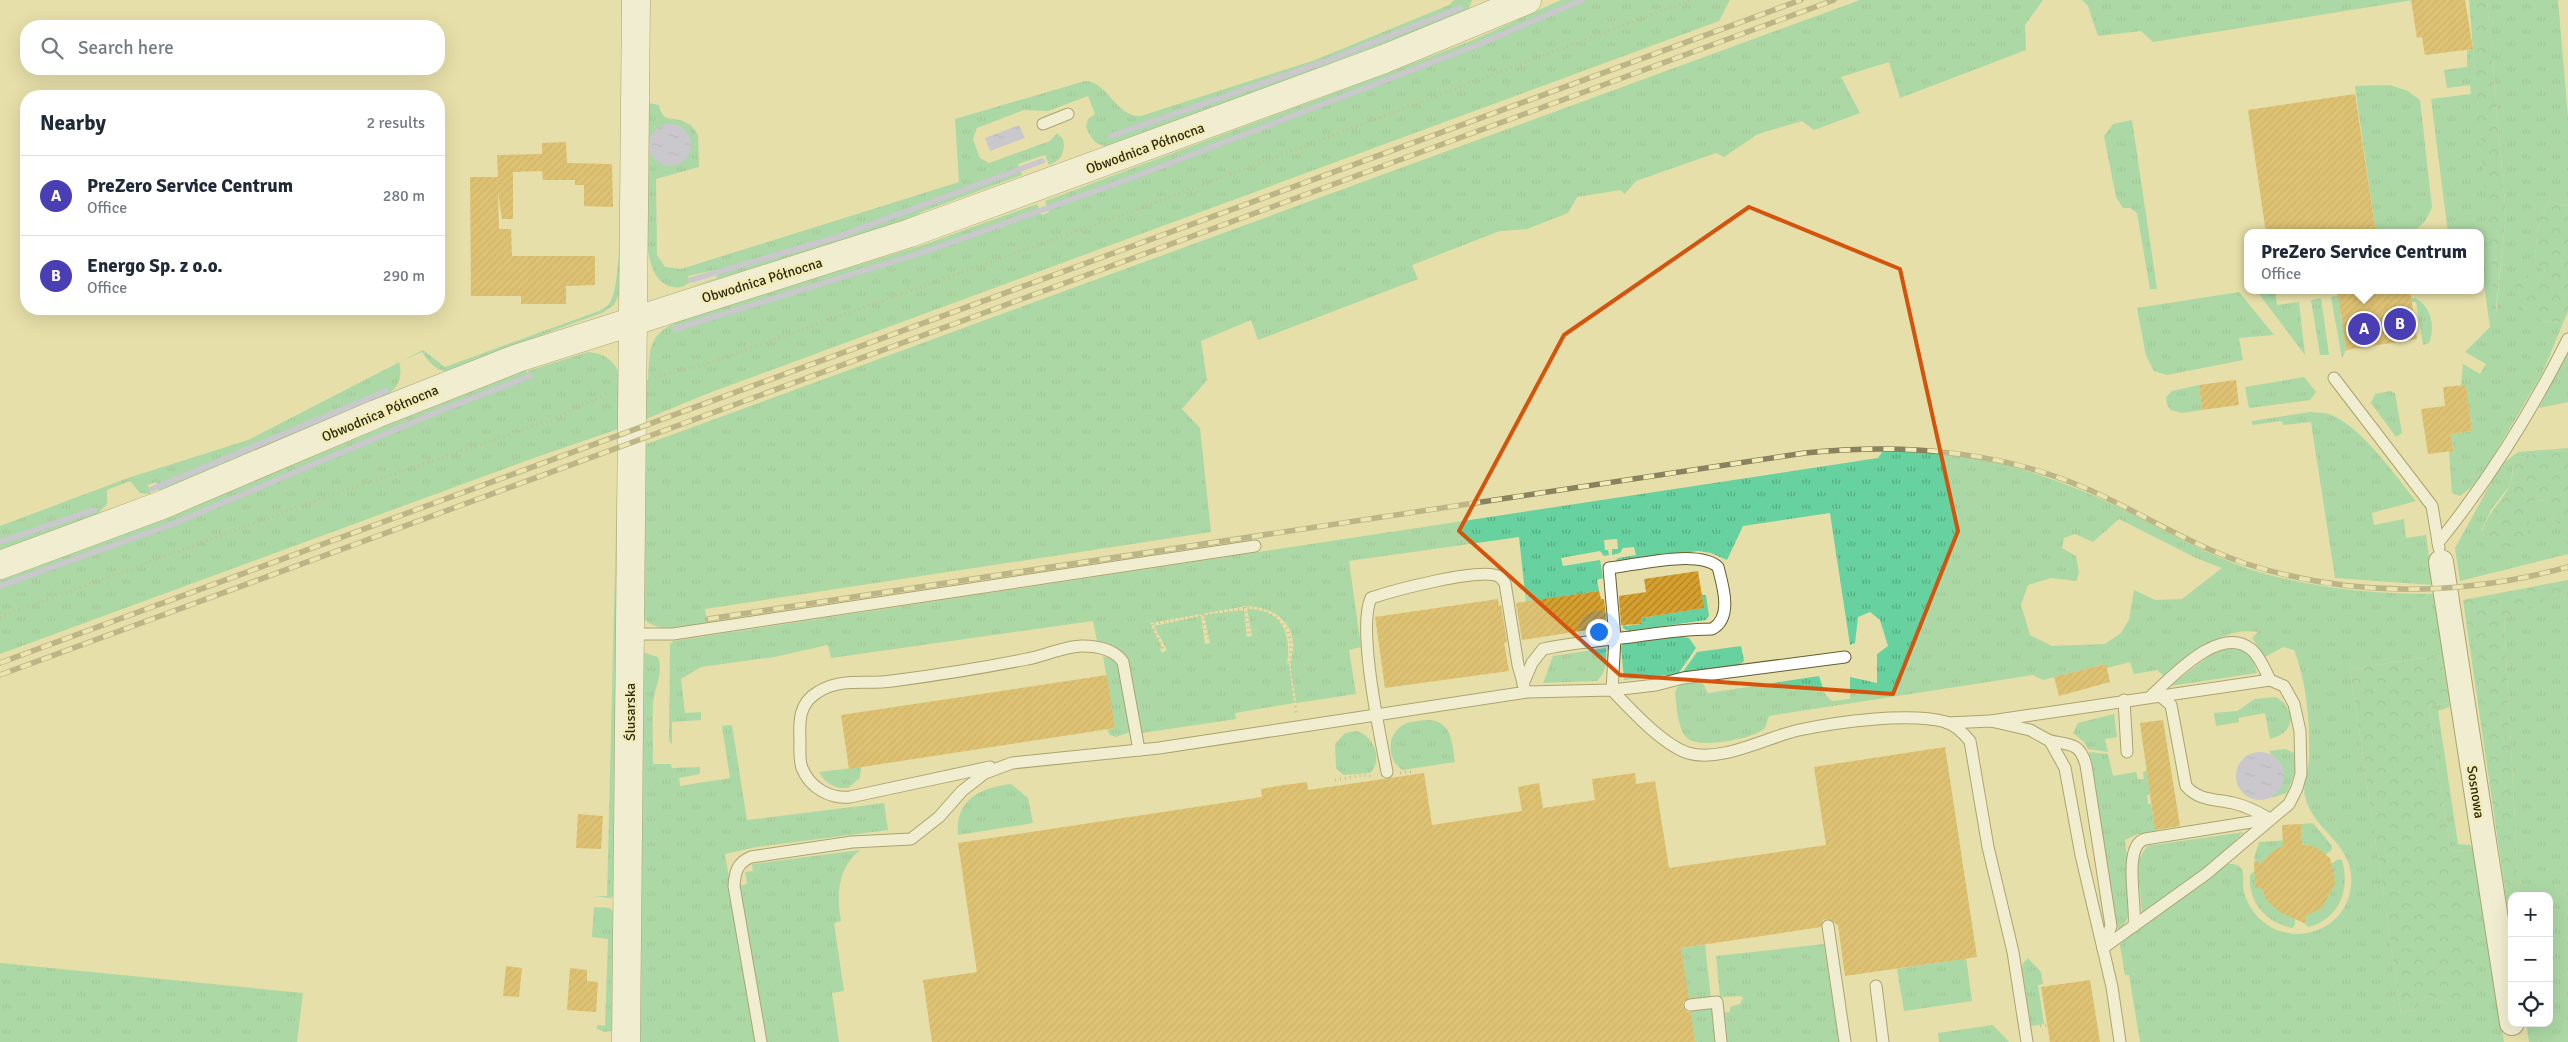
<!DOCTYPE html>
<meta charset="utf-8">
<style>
:root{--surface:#fff;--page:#f2f2f3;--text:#1f2937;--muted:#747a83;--line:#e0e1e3;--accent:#4a3eb4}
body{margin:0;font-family:Signika,sans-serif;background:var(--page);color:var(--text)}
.controls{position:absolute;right:15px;bottom:15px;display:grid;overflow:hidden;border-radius:10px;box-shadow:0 5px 20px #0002}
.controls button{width:45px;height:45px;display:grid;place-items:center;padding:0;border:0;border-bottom:1px solid var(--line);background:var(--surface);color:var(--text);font:25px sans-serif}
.you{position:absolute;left:1598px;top:631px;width:18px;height:18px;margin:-12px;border:4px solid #fff;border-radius:50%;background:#1a73e8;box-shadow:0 0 0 8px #1a73e833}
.badge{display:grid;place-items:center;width:32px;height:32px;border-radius:50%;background:var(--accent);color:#fff;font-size:16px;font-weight:700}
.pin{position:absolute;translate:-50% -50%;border:2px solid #fff;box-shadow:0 1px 5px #0006}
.popup{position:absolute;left:2244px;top:229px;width:240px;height:65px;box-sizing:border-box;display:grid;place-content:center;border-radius:10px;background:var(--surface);filter:drop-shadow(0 1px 4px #0005);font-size:16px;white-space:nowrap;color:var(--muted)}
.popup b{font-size:19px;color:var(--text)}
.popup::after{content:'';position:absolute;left:50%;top:100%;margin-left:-10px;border:10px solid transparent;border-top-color:var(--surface)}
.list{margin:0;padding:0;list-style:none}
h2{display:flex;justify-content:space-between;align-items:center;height:65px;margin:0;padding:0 20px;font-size:21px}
h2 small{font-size:16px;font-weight:400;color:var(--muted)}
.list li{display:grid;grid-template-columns:32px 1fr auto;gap:15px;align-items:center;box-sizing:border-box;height:80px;padding:0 20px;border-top:1px solid var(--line)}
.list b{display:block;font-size:19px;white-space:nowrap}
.list p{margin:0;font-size:16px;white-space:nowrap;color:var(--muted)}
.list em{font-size:16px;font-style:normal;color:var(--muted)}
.icon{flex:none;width:28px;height:28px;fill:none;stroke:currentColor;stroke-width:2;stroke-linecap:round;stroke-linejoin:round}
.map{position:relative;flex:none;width:2568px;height:1042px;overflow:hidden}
.search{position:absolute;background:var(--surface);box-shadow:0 5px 20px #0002;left:20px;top:20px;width:425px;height:55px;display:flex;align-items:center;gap:12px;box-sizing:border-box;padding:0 18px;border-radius:20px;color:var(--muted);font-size:19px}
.panel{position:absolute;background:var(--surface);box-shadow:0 5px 20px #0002;left:20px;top:90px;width:425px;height:225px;border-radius:20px}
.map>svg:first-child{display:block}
</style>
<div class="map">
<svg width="2568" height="1042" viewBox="0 0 2568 1042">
<defs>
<pattern id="grass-tufts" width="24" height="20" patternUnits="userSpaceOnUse" patternTransform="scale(1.25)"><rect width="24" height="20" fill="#67d19f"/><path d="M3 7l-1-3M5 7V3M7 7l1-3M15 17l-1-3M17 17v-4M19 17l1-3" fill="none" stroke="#55aa80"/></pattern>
<pattern id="forest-crowns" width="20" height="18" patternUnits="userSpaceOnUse" patternTransform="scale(1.25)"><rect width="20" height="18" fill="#67d19f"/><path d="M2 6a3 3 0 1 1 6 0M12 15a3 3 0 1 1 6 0" fill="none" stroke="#55aa80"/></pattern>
<pattern id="water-ripples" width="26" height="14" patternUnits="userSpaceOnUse" patternTransform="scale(1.25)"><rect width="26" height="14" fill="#a8adf9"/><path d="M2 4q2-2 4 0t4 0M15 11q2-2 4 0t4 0" fill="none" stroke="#898dc8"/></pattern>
<pattern id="building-hatch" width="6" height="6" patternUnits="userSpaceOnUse" patternTransform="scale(1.25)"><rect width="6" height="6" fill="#d6a02f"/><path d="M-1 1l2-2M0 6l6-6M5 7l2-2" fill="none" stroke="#ae8327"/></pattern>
</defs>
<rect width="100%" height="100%" fill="#e6dfa9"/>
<!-- grass -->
<g fill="url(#grass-tufts)" fill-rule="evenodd">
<path d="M1454,0H1472L1469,8L1463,14L1109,146C1095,146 1091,138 1086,127L1088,119L1095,114L1088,96L1048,111L1024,110L977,128L973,139L980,158L989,163L1050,141L1057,133L1063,139C1066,151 1061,161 1049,165L1045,155L1018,164L1022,175L924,211L913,217C838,243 763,268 687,287L717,278L715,270L688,276L690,282C675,295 657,283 652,267C645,248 647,225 646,206C645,171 645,137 644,102L659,105C663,125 674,115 687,123C692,125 695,130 698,135L699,167L656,179L657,255L665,267L681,269L959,182L955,119L1085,81C1109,82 1115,117 1141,116L1315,60L1449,5Z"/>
<path d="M1561,0H1730L1719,21L709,393L641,421V381L648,380C650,356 646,338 672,324L676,331L672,322L923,245L1037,204L1042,215L1049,212L1045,201L1390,72L1473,40Z"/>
<path d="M1860,0H2043L2025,25L2026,50L1900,98L1889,62L1841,77L1860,113L1814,130L1802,121L1758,134L1724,157L1716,153L1636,181L1625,194L1620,190L1577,197L1568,213L1527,229L1500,231L1412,265L1418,279L1258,340L1251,320L1201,341L1207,380L1182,409L1200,428L1211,532L705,609L707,623C687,625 658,635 643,618L641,446Z"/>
<path d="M2082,0H2413L2153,42L2141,31L2098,36L2088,6Z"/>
<path d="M2487,0H2558L2568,117V206L2548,201L2537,232L2535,261L2545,272L2537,281L2542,321L2563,323L2542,374L2478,482L2460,496L2452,493L2449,451H2453L2451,434L2472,431L2466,385H2461L2463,364L2480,374L2486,364L2465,352L2490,327L2483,278H2480V233H2448L2431,99L2471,94L2470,85L2447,88L2444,70L2467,67V50L2473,49L2496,314L2506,215Z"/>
<path d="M2390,85L2408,91L2420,100L2432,207C2420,238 2405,233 2376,233L2356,94L2355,86Z"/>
<path d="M2132,120L2157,289H2150L2137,213L2130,208H2123L2116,197L2104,136L2113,124Z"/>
<path d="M620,230L621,231L619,294L614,305L602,313C551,331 497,352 449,370C437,374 427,359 422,352L399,362C403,377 399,387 387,395L159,491L156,482L148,485L151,494L140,493L130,481L107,490V504L97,515L0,550V526L128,478L248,440L423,350L445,367L599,311C602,309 607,307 609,304C618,293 619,246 620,230Z"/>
<path d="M2256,290H2275L2277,305L2299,302L2305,355Z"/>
<path d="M2239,292L2274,335L2239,338L2243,360L2167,375L2154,371L2146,356L2137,308Z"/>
<path d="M2353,293L2340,313L2346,350L2342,358L2331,297Z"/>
<path d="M2321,298L2329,355H2320L2311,300Z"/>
<path d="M2415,298C2431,306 2436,327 2429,343L2423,345L2416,302L2391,301Z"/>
<path d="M2568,351V402L2539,408Z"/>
<path d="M588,352C629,355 622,396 624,427L531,459L0,654V580L167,518L380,428L526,370L529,376L528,371Z"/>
<path d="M2304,377L2316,392L2310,400L2249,408L2245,387Z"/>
<path d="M2199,385L2202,410L2182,413L2171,410L2167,405L2166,397L2172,391Z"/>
<path d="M2390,391L2395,393L2402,433L2396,437L2371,403L2375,394Z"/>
<path d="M2310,412C2316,413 2323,412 2329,414C2362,427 2394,474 2416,501L2372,513L2374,525L2404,519L2406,538L2426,535L2433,585L2335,578L2311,422L2283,425L2282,421L2252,425V421Z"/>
<path d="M2568,448V450L2545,451L2515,458L2510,485L2491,510L2481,531L2531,502L2551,499L2555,521L2568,531V554L2460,581L2455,548L2501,465L2518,452Z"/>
<path d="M1883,451C1905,452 1927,451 1948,454C1996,459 2045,475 2090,494C2148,519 2201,555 2262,573C2319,589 2376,594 2435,594L2451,702L2449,707L2438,711L2458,844L2470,845L2474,850L2504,1042H2140L2129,975H2125L2120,945L2124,940L2211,877L2226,864C2231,864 2236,863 2240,867C2245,873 2243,879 2243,886C2245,907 2263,927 2283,932C2301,937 2319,932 2333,921C2342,913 2348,903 2350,892C2360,844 2313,834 2305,796C2302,783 2309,771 2309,758C2310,723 2307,682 2294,650L2283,647L2265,657L2252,638L2258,632C2221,626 2192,656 2165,677L2157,670L2134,674L2130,662L2107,668L2105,664L2043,680L2033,675L1769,716L1765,728C1755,739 1698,749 1687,738C1677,728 1677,706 1675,693C1678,680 1690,682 1701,680L1708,693L1819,676L1825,694L1832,701L1850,699V677L1877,683V654L1888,646L1880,620L1870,612L1858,617L1855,643L1850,645L1830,513L1743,526L1727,560L1711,553L1698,551L1614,563L1618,558L1636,555L1634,547L1623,548L1620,553L1612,555V549H1618L1617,539L1604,540L1605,550H1608L1609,555L1604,556L1600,551L1561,558L1563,566L1600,560L1603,578L1597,580L1599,591L1526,602L1519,537L1349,561L1361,647L1349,650L1356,694L1296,703C1295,690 1291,677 1291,665C1291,657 1294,650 1293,642C1291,618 1268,606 1246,606L1150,623L1162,648L1160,649L1162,653L1167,650L1154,626L1201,616L1205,644L1210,643L1204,615L1244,610L1247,637L1252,636L1247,609C1281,609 1292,633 1287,663L1289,664L1294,703L1235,713L1236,719L1142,733L1119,651L1097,641L1093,621L831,658L828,645L774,657L701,667L681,679L685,713L701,712V720L672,722V744L669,741L670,644L673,641L1878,458ZM2119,519L2196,558L2222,568L2182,599L2155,600L2134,590L2129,620L2121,633L2105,644L2052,646L2030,635L2021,605L2028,585L2051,578L2076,581L2079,573L2076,556L2062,548L2064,538L2075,534L2093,542ZM2441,655L2449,703L2428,706L2451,852L2473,850L2448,1004L2428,995L2415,1009L2401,1014L2350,669Z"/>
<path d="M624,485L618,893L610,898L594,896H607L617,488Z"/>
<path d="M2568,590V1042H2529L2526,1023H2549V896H2519L2504,617Z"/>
<path d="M1702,595H1706L1709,616L1706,620L1629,631L1623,628L1619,602L1622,601L1626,626L1642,624L1641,618L1703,608Z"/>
<path d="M1675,636L1689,638L1696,648L1678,674L1624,680L1621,647L1623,644Z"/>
<path d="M1741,646L1744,661L1737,666L1682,673L1697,652Z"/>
<path d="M2233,646C2248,651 2253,657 2257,673L2170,686L2218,649Z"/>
<path d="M1606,648C1607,660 1606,673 1597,681L1543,683L1553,656Z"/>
<path d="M645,653L658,657C664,675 654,687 653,704C652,724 653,744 653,764H671L672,768L700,767V774L679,778L680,786L730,778L722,726L732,725L747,820L884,803L888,830L756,847L725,854L757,1042H632L641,662Z"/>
<path d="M1103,656L1115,661L1120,671L1130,732L1116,737L1110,735L1107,730L1115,728Z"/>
<path d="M2276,697L2284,703L2291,715C2291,730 2282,736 2270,739L2265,713L2238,718L2239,722L2216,726L2214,713L2237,711L2255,699Z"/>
<path d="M2114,714L2117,737L2105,739L2108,752L2088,749L2084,742L2073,733L2078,723Z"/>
<path d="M1427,720C1452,720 1452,742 1455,762L1402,770C1388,760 1386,739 1400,727C1407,721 1418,721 1427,720Z"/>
<path d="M1357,731C1373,736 1384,759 1370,773L1343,775L1336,768L1335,744L1345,733Z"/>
<path d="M2285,749L2295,753C2298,766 2292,781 2287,793L2271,798L2280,789L2284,776L2269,751Z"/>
<path d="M2089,752L2108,754L2113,776L2136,772L2138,779H2144L2143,772L2147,771L2150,794L2147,795L2148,804H2151L2156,833L2138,834L2125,840C2127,865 2140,915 2118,931Z"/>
<path d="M861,767L860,778L848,788C835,789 826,784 819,772Z"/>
<path d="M1011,784L1028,798L1033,823L958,835C955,799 980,788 1011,784Z"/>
<path d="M2313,823L2332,846V850L2325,855C2301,835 2281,841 2264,864L2256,862L2254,858L2259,842L2302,839L2301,824Z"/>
<path d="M2244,832L2205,870L2142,915L2137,862L2147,846Z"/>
<path d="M860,850C838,868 836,894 841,921L834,923L844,991L832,993L839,1042H766L738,886L747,884L745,872L753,871L752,864Z"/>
<path d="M2338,859L2342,860C2350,888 2341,918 2309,927L2306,925L2305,916C2327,905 2339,889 2331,864Z"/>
<path d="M2253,872L2261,874L2255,877V888H2261C2268,904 2277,914 2295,917V925L2292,928C2266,922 2248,903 2250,875Z"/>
<path d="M594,907L609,908L618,915L617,1030L605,1032L597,1029V1025L605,1026L608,939L592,937Z"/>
<path d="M1824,944L1839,1042H1725L1722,1013L1730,1012V1007L1740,1004L1743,998L1741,996L1720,997L1716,956Z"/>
<path d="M1705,945L1711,998L1689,1001L1681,948Z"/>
<path d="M1966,958L1972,1001L1904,1011L1897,969Z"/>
<path d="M2028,958L2041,972L2043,984L2038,985L2044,1024L2031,1026L2022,969L2023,963Z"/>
<path d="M0,963L303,993L297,1042H0Z"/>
<path d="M1712,1007L1716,1042H1695L1690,1009Z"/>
<path d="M1993,1025L2009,1042H1939L1938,1033Z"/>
</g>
<!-- forest -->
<g fill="url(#forest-crowns)">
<path d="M2469,0H2487L2506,215L2495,317Z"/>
<path d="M2548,201L2568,206V312L2563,323L2542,321L2519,309L2512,284L2520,272L2537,281L2545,272L2535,261L2537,232Z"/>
<path d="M2568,450V531L2555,521L2550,499L2531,502L2527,542L2493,550L2481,543C2481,517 2500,506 2510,485C2513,477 2513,466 2515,458L2545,451Z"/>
<path d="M2568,580V590L2504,618L2519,896H2512V903L2507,904L2463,600Z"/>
<path d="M2441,655L2449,703L2428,706L2451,852L2473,850L2478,983L2466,1002L2448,1004L2428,995L2415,1009L2401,1014L2350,669Z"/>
</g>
<!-- water -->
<g fill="url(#water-ripples)">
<circle cx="670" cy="145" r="21"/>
<path d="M1019,125L1025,138L990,151L985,138Z"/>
<circle cx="2260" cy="776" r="24"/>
</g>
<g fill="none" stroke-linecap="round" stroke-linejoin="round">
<!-- stream -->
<g stroke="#a8adf9" stroke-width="5.5">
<path d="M1111,136L1326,61L1460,8"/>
<path d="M691,280L837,237L1042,161"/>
<path d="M675,329L930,250L1126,180L1477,45L1582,0"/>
<path d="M152,489L386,391"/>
<path d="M0,542L94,510"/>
<path d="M0,586L170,525L442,410L530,376"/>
</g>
</g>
<!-- building -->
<g fill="url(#building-hatch)">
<path d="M2411,0H2465L2473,49L2425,55L2422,37L2417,38Z"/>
<path d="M2355,94L2376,233H2266L2248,110Z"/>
<path d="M566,142L567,163L612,164L613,207L584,206V185H575V180H543L542,171L513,172V219H502L498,192L499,229H511L512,256H595V285L566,286V304H521V296H471L470,177H498L497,155L542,154V143Z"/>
<path d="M2337,290H2410L2417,339L2346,350Z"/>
<path d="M2236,380L2239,405L2202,410L2199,385Z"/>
<path d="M2466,385L2472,431L2451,434L2453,451L2428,454L2421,409L2445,406L2443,387Z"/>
<path d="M1698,571L1704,608L1641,618L1642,624L1621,625L1619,596L1646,592L1644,579Z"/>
<path d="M1599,591L1601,599H1604L1607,627L1522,640L1516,603Z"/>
<path d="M1498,599L1499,606L1501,605L1507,642L1504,643L1509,671L1385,688L1375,617Z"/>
<path d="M2106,664L2110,682L2059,696L2054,677Z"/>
<path d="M1107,675L1115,728L849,769L841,715Z"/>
<path d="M2163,720L2180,826L2155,830L2140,723Z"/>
<path d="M1945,747L1977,957L1845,976L1838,925L1827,919L1823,920L1821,927L1681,948L1689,998L1683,1002V1006L1687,1012H1691L1695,1042H932L923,980L977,972L958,843L1262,797L1261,789L1284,785L1307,782L1308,790L1424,773L1432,825L1522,811L1518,787L1539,783L1543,808L1595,800L1592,779L1635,773L1636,784L1655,781L1669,868L1826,845L1814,767Z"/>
<path d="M578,814L603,816L601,849L576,848Z"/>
<path d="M2301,824L2302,844L2316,847L2330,858L2334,874L2335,884L2322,908L2305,916L2306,924L2279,912L2267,901L2261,888H2255L2254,861L2261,863L2274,850L2283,846L2282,825Z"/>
<path d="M506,966L522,968L519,997L503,996Z"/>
<path d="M570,968L587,970V981L598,982L596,1012L567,1010Z"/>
<path d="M2090,980L2100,1042H2050L2041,987Z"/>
</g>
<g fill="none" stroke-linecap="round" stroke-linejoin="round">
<!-- service casing -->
<g stroke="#655e2c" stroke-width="13">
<g id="service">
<path d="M1043,124L1068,114"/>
<path d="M2334,378L2432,506L2439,548"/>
<path d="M2438,543C2488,481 2532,411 2568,339"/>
<path d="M630,634H673L1255,546"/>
<path d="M1523,684L1532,663L1543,649C1572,643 1601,640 1631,637C1658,633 1685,629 1712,629C1733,618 1723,586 1718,567C1698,549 1637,565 1609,568L1615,638L1612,690L1656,685L1683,678L1845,657"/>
<path d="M2151,696C2173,676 2221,623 2252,650C2260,657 2265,670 2270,680"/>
<path d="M2124,700L2127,752"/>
<path d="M1991,721L2270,680L2284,686L2294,704L2300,731L2301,774L2297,788L2289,804L2206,874L2103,948"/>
<path d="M1947,723L1991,721L2030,730L2050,741L2065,768L2081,855L2112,987L2120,1042"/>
<path d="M2050,741C2071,745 2080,743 2086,765L2111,926L2103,948"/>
<path d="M990,767L850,797C830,799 810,788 802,768C799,760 800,749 800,741C799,721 799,703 818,692C842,677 866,685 892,681C937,675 982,668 1027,659C1044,656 1065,646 1082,646C1097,646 1114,649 1123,662L1139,750"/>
<path d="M1387,772C1380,735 1357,628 1371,598C1392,591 1483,566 1500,577C1502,579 1503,581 1505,583L1518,665L1524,686"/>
<path d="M1828,926L1845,1042"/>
<path d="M2134,926C2137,905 2122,846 2145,839L2270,819C2258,812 2247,806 2233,803C2215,799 2199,801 2186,786L2171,705L2159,695"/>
<path d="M1876,986L1883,1042"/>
<path d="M1690,1005L1717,1002L1721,1042"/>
<path d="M761,1042L734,886C735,872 737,863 751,857L852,842L911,839L939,817L962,791L985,773L1012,763L1159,748L1527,692L1612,690C1630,709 1663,745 1688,753C1721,763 1767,737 1799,730C1837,722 1909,712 1946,722C1956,725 1964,734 1970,741L1988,847L2013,952L2027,1042"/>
</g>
</g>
<!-- minor casing -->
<g stroke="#655e2c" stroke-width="26">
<path id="minor" d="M2441,562L2512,1023"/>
</g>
<!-- tertiary casing -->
<g stroke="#655e2c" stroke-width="29">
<g id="tertiary">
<path d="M0,565L162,505L376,414L518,358L910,233L1384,59L1527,0"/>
<path d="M626,1042L636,0"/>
</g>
</g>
<!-- path -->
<g stroke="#9f9a70" stroke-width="3" stroke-dasharray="1 4" stroke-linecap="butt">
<path d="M655,377L703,365L1141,208L1690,0"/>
<path d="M1245,607L1249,633"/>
<path d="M1202,614L1208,639"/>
<path d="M0,617L309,503L551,420L609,393"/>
<path d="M1163,648L1151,624L1251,607L1261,609L1276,617L1287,629L1291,641L1290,664L1296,713"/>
<path d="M1400,773L1415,771"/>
<path d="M1335,780L1364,775L1374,777"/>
<path d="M2040,1026L2047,1025"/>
</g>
<!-- service -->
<use href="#service" stroke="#fff" stroke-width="11"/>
<!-- minor -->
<use href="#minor" stroke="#fff" stroke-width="24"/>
<!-- tertiary -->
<use href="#tertiary" stroke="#fff" stroke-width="28"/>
<!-- rail casing -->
<g stroke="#88835e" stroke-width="5.5">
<g id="rail">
<path d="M708,619L1805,453C1903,443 2001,450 2092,491C2144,515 2193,546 2247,564C2352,598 2462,596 2568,567"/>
<path d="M0,663L1801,0"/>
<path d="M0,675L1834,0"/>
</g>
</g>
<!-- rail -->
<use href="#rail" stroke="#f3ecb6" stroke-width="4" stroke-dasharray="11" stroke-linecap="butt"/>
</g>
<!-- marked area -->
<path d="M0 0H2568V1042H0ZM1749,207L1900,269L1958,531L1893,694L1620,675L1459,531L1564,335Z" fill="#e6dfa9" fill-opacity=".55" fill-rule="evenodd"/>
<path fill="none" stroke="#d5540d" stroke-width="4" stroke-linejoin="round" d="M1749,207L1900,269L1958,531L1893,694L1620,675L1459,531L1564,335Z"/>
<g text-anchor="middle" stroke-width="5" stroke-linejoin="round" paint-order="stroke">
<!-- street labels -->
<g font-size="14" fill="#2d2a15" stroke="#f3ecb6">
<text transform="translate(1145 148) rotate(-20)" y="5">Obwodnica Północna</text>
<text transform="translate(762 280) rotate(-17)" y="5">Obwodnica Północna</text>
<text transform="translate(380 413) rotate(-23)" y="5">Obwodnica Północna</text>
<text transform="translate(630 712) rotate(-90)" y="5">Ślusarska</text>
<text transform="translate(2476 792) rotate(81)" y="5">Sosnowa</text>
</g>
</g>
</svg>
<div class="controls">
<button>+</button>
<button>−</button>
<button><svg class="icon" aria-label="locate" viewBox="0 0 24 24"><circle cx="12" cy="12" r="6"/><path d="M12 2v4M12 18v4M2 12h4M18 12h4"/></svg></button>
</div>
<div class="you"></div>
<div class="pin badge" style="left:2364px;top:329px">A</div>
<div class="popup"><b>PreZero Service Centrum</b>Office</div>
<div class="pin badge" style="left:2400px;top:324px">B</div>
<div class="search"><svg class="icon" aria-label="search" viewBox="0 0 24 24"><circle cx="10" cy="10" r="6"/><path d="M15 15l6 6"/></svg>Search here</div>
<section class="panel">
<h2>Nearby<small>2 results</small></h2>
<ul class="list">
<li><span class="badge">A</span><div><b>PreZero Service Centrum</b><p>Office</p></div><em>280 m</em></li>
<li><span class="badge">B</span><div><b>Energo Sp. z o.o.</b><p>Office</p></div><em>290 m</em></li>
</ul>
</section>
</div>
